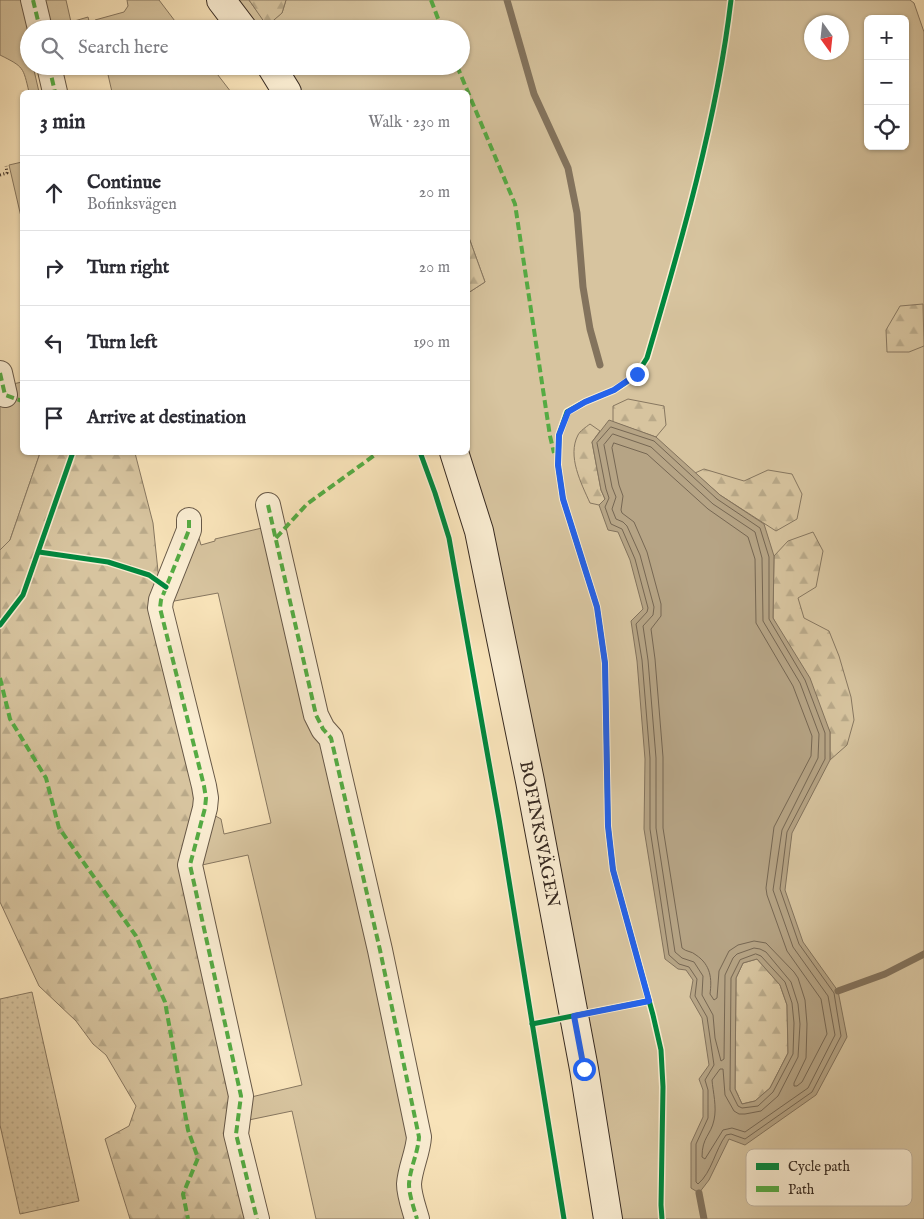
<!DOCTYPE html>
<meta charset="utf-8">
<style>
:root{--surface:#fff;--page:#f7f7f7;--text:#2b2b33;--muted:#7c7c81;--line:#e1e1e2}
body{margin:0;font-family:"IM FELL English",serif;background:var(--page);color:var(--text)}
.controls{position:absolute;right:15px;top:15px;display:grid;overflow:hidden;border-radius:8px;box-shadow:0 1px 4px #0004}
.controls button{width:45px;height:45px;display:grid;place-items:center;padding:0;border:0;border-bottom:1px solid var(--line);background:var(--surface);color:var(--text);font:25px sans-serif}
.compass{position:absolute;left:804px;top:15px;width:45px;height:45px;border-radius:50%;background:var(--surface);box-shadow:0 1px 4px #0004;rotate:165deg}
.stop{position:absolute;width:15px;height:15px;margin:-11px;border:4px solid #2563eb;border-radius:50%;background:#fff}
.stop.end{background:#2563eb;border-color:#fff;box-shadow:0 1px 5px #0008}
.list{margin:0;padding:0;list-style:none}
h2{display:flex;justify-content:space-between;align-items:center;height:65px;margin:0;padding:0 20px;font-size:21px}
h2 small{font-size:16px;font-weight:400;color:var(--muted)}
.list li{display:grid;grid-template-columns:32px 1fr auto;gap:15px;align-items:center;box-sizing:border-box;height:75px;padding:0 20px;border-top:1px solid var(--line)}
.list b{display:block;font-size:19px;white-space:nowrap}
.list p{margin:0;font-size:16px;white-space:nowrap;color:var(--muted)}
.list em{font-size:16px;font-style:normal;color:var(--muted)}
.icon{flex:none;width:28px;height:28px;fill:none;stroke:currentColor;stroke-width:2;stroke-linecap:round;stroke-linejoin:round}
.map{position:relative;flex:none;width:924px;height:1219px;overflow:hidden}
.search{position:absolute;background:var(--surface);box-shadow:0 1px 4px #0004;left:20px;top:20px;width:450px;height:55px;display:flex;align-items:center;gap:12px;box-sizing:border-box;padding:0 18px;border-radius:28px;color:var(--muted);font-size:19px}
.panel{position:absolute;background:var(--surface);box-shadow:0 1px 4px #0004;left:20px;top:90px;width:450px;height:365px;border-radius:8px}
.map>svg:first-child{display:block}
</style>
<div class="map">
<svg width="924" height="1219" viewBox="0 0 924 1219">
<defs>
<pattern id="forest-firs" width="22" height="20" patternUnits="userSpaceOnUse" patternTransform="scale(1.25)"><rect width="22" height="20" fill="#d7c49f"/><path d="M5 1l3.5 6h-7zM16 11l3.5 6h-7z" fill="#b9a989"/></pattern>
<pattern id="park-dots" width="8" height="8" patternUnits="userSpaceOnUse" patternTransform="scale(1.25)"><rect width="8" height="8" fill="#d7c49f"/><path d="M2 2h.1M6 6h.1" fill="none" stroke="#b9a989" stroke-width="1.8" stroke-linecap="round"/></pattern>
</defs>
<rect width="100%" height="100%" fill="#f8e3b9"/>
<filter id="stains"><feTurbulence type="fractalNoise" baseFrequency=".004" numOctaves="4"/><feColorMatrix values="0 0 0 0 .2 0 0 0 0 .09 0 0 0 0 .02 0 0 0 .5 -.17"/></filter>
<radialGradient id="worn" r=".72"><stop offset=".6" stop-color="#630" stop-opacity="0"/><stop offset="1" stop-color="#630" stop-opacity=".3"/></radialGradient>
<!-- grass -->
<g fill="#d7c49f" stroke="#877760" fill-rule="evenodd">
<path d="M0,0H28L29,66H33L39,92H29C23,67 24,67 0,55Z"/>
<path d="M39,0H66L71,22L88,17L89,21L56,29H46Z"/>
<path d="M127,0H159L181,29H97L95,20L124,12L128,6Z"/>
<path d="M221,0H249L267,25L282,13L286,0H910L914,3L924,32V1219H608L468,452V293L485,282L468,235V92H287L271,66H461V29H243ZM868,19H905V146H868ZM812,22H842V52H812Z"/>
<path d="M106,66H211L231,92H112Z"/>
<path d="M22,162V221L9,165Z"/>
<path d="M22,382V452L40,453L10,540L0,550V391L8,385Z"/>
<path d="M196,528L201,545L215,541V539L262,528L324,745L410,1122V1219H316L292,1111L244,1121L247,1098L302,1085L248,855L202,865L210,813L221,819L224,834L271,823L218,593L169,602Z"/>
</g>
<!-- forest -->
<g fill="url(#forest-firs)" stroke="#877760">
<path d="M249,0H286L282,13L267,26Z"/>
<path d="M468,235L485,282L468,293Z"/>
<path d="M923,304L924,346L909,352H887L886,330L900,306Z"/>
<path d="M628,399L664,406L666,425L656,437L613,422V406Z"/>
<path d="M590,424L600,431L592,442L601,490L605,499L599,505L590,503C581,483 567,456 578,435C580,431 586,427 590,424Z"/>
<path d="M40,453H135L153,523L161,600L204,786L190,865L257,1219H130L105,1139L129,1126L136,1106L106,1055L93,1044L76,1021L39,986L0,902V550L10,540Z"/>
<path d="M704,469L744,481L768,470L792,474L802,494L797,519L776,531L720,495L695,473Z"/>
<path d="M813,532L823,551L816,587L798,598L804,618L829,631L839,656L851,697L854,720L847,745L830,760V732L773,618L774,556L788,541Z"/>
<path d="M757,959L780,985L787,1005L788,1053L770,1088L755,1101L742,1104L735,1089L736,978L743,963Z"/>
</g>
<!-- park -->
<path fill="url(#park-dots)" stroke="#877760" d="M32,992L79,1201L20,1214L0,1125V999Z"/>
<!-- water -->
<path fill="#b6a485" stroke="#83735d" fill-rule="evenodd" d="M609,420L656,437L720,495L764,524L774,556L773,618L810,678L830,732V760L792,833L785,890L803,942L838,991L847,1037L816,1095L745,1145L729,1139L709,1180L699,1193L691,1188V1143L703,1117V1090L699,1079L709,1065L702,1018L690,997L693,980L686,970L678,969L665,959L644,829L645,759L637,661L631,621L643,609L630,560L618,532L608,530L599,505L605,499L601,490L592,442ZM757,959L780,985L787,1005L788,1053L770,1088L755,1101L742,1104L735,1089L736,978L743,963Z"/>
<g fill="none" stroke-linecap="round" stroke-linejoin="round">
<!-- shore -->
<g stroke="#766753" stroke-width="1">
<path d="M611,427L654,441L717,499L760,528L769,557V619L805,680L825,733V759L787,832L780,889L799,944L834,993L841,1036L812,1092L745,1139L731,1134L726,1135C715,1150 712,1172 698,1184L696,1182V1144L708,1118V1090L705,1080L714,1065L707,1017L695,996L697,979L689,967L679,964L669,955L650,829V758L642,660L636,624L647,612L648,608L635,559L622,529L611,524L605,507L609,498L606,489L597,443Z"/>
<path d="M613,434L651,447L713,504L755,532L762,558L763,621L800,683L819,734L818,758L782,830L773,890L793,947L828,996L835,1035L808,1088L745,1132L732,1128L723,1130L705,1159L702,1157C702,1137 711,1135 714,1120C717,1107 713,1092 712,1080L720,1069H723L725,1095L734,1111L739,1114H745L761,1111L778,1096L798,1057L800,1024L798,1004L791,982L766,952L760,949L754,948L737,954L733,958L725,975L724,1059L721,1061L715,1038L713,1015L702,995L703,976L694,962L682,958L675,952L656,828V758L648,660L643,626L653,615L654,607L640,555L627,526L623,522L616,519L612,509L616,497L612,487L604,445Z"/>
<path d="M614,443L647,454L708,509L748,537L755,559L756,623L793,686L812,736L811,756L774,827L766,888L767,895L787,951L821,999L827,1034L802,1082L797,1086H794V1083L806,1058L807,1024L805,1000L798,978L794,972L766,943L754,941L738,945L729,951L719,971L717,998L714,1000L710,994C712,979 711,965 696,955C692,951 686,952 682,948L663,828V757L655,659L651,629L661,616V604L647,552L634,522L622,513L621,510L623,496L619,485L612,448Z"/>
<path d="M756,954L761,956L785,982L792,1003L794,1023L793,1054L773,1092L758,1106L742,1108L738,1106L730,1090L731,978L740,960Z"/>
</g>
<!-- stream -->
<g stroke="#83735d" stroke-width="7">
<path d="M507,0L534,94L568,168L577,213L583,287L590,329L600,365"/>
<path d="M838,991L885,974L924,954"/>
<path d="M699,1193L704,1219"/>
</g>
<!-- street casing -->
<g stroke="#675847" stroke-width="26">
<g id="street">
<path d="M33,0L40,29"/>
<path d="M49,66L55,92"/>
<path d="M0,373L5,395"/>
<path d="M268,505L316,715L323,729L331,738L380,950L419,1137C418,1153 410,1168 409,1184C409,1195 414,1208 417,1219"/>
<path d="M189,520V530L161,600L160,608L204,786L206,798L205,808L190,865L241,1096L236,1134L257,1219"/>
</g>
</g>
<!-- secondary casing -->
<g stroke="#372a21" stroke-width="30">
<g id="secondary">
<path d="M221,0L243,29"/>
<path d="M271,66L287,92"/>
<path d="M454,452L479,531L530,781L584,1069L608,1219"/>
</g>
</g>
<!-- path -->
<g stroke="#372a21" stroke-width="3" stroke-dasharray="1 2.5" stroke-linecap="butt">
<path d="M67,29L92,23V21"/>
<path d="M0,175L7,173L6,166"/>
</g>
<!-- street -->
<use href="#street" stroke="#faedd2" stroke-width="24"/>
<!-- secondary -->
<use href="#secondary" stroke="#faedd2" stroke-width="28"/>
<!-- quiet -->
<g stroke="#55ab43" stroke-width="4" stroke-dasharray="8 4" stroke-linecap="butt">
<path d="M33,0L40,29"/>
<path d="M431,0L442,29"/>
<path d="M49,66L55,92"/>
<path d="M457,66L515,204L550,436L554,453"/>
<path d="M0,373L5,395L22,401"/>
<path d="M268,505L316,715L323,729L331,738L380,950L419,1137C418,1153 410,1168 409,1184C409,1195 414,1208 417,1219"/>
<path d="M189,520V530L161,600L160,608L204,786L206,798L205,808L190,865L241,1096L236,1134L257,1219"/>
<path d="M276,538L307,504L379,452"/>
<path d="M0,678L10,719L46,778L59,828L136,936L165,1002L188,1130L198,1158L183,1194L188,1219"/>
</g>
<!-- cycleway casing -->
<g stroke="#faedd2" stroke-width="8">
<g id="cycleway">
<path d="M420,452L435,493L449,538L457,583L499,819L564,1219"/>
<path d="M39,552L108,562L149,575L166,587"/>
<path d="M0,625L23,595L73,452"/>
<path d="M532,1024L649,1001"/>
<path d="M662,1219L661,1205L663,1087L661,1050L653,1015L613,870L608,826L605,663L597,607L563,499L558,465L559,435L567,412L585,402L614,390L625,383L637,374L647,358C681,243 717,119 731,0"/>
</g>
</g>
<!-- cycleway -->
<use href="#cycleway" stroke="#00873e" stroke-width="5"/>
</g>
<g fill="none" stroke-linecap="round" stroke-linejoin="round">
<!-- route -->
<path stroke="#2563eb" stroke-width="6" d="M584,1069L574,1016L649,1001L613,870L608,826L605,663L597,607L563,499L558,465L559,435L568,412L585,402L614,390L637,374"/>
</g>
<g text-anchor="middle" stroke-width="4" stroke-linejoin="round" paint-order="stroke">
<!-- street labels -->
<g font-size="18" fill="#372a21" stroke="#faedd2">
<text transform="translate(540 834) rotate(79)" y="6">BOFINKSVÄGEN</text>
</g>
</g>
<!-- legend -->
<rect x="746" y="1149" width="166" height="57" rx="8" fill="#faedd2" stroke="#c0b29d" stroke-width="1"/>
<rect x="756" y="1163" width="23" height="7" fill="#00873e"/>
<rect x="756" y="1186" width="23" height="6" fill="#55ab43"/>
<g font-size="14" fill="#372a21">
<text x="788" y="1171">Cycle path</text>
<text x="788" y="1194">Path</text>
</g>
<rect width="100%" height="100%" filter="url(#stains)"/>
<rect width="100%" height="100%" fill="url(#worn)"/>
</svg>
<div class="controls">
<button>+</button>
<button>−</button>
<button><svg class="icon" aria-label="locate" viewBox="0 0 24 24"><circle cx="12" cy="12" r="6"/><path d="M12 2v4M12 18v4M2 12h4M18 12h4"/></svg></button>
</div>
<svg class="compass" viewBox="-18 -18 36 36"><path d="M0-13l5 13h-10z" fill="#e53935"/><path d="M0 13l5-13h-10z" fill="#7c7c81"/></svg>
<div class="stop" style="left:584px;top:1069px"></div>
<div class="stop end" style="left:637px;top:374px"></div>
<div class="search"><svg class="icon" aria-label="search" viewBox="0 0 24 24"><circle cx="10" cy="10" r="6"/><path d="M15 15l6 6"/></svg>Search here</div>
<section class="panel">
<h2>3 min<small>Walk · 230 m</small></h2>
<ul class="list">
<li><svg class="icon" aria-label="ahead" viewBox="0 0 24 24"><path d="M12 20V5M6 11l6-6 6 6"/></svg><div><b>Continue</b><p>Bofinksvägen</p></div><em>20 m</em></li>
<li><svg class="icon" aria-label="right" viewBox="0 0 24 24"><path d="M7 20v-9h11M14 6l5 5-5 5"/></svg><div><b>Turn right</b></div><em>20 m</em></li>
<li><svg class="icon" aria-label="left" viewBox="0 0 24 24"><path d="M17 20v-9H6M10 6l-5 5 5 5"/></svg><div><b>Turn left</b></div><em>190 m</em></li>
<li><svg class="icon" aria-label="arrive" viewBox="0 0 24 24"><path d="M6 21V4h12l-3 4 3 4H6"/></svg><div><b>Arrive at destination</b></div></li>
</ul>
</section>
</div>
